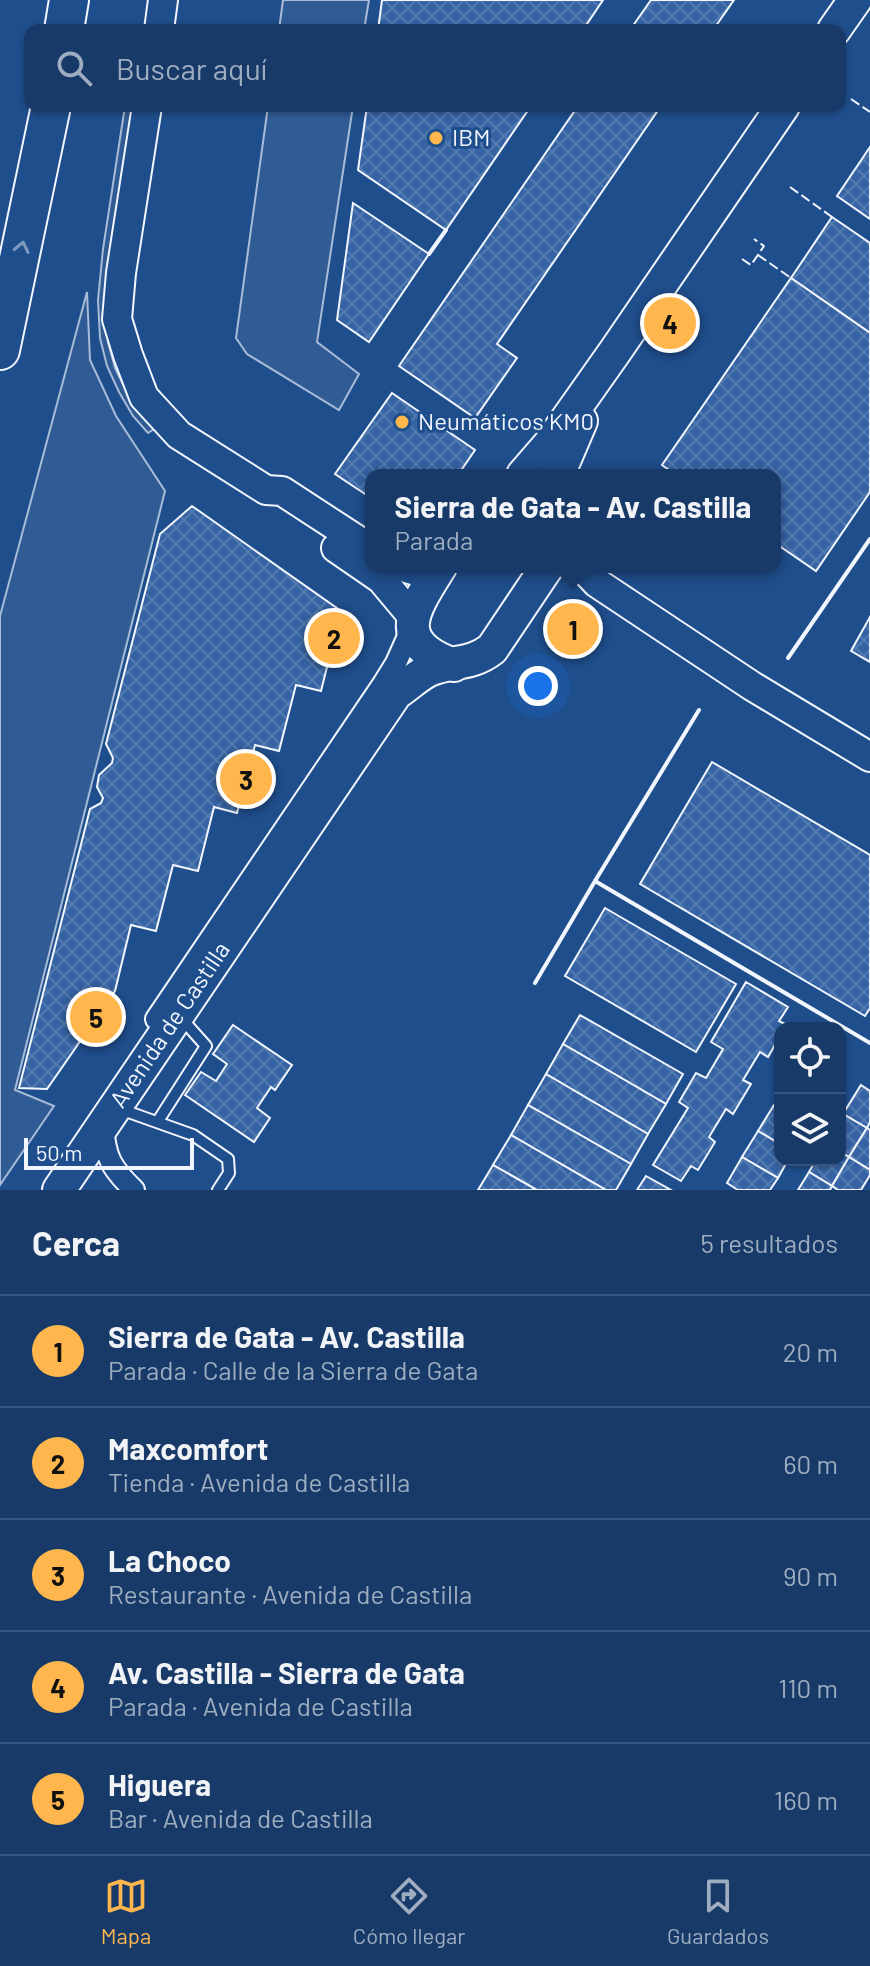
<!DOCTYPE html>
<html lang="es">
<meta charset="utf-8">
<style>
:root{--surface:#173a69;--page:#244571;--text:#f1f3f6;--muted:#9eadc0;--line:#36547d;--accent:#ffb74d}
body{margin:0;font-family:Barlow,sans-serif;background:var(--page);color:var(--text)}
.controls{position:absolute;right:24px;bottom:24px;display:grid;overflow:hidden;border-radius:16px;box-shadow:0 2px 6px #0004}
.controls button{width:72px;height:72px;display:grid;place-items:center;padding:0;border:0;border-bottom:2px solid var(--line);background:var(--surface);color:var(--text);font:40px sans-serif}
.scale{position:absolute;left:24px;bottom:20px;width:170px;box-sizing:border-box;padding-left:8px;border:4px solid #f2f6ff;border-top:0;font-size:22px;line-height:28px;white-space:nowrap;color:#f2f6ff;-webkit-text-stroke:6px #1f4e8c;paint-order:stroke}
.you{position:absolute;left:538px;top:686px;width:28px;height:28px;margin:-20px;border:6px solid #fff;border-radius:50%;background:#1a73e8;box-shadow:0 0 0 12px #1a73e833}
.badge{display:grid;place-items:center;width:52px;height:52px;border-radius:50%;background:var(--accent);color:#111;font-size:26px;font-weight:700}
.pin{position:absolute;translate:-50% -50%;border:4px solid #fff;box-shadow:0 2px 8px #0006}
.popup{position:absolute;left:365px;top:469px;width:416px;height:104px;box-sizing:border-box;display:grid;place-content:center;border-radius:16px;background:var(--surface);filter:drop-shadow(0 2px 6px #0005);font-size:26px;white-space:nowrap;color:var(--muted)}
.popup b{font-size:30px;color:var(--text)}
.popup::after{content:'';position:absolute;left:50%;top:100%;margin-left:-16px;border:16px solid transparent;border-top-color:var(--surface)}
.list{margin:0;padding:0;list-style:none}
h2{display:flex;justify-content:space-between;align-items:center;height:104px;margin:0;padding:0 32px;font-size:34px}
h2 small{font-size:26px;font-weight:400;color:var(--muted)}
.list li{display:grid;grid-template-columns:52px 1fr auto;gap:24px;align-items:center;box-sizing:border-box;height:112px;padding:0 32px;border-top:2px solid var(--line)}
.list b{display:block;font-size:30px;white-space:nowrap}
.list p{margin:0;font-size:26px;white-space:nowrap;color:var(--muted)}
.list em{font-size:26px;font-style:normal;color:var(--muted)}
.icon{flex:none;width:44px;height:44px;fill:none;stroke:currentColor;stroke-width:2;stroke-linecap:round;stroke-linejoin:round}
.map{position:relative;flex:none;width:870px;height:1190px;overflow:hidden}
.search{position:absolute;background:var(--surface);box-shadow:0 2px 6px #0004;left:24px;right:24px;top:24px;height:88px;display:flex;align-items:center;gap:20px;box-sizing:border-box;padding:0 28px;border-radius:16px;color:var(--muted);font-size:30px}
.sheet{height:664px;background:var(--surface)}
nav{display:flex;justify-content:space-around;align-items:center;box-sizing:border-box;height:112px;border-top:2px solid var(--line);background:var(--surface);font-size:22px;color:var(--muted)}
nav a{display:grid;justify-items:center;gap:4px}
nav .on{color:var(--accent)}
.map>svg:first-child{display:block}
</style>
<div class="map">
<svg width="870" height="1190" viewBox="0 0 870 1190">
<defs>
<pattern id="building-cross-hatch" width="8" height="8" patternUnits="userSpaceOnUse" patternTransform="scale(2)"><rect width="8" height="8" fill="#3563a3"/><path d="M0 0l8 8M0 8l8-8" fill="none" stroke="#537ab1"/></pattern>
</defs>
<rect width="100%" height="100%" fill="#1f4e8c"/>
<!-- built -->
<g fill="#305b95" stroke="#a8bbd7" stroke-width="2">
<path d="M283,0H369L364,30H279Z"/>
<path d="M125,106H135L106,311L108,342L115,368L129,397L154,429L148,433L133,416L119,392L107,366L100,338L98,300L103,249Z"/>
<path d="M268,106H353L317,342L359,374L339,410L247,354L236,338Z"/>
<path d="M87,292L90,360L116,416L165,491L15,1090L54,1106L0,1185V616Z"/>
</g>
<!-- building -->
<g fill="url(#building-cross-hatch)" stroke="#f2f6ff" stroke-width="2">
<path d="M382,0H603L583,30H378Z"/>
<path d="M651,0H734L713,30H630Z"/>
<path d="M367,106H531L446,230L358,170Z"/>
<path d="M578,106H661L497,344L517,358L475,418L399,366Z"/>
<path d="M870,147V219L837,196Z"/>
<path d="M353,203L429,254L369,342L337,320Z"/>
<path d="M832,217L870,243V333L791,278Z"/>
<path d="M791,278L870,333V492L816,571L775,543V475H676L662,465Z"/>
<path d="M392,393L475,450L458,475H371V498L335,474Z"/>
<path d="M192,506L341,611L321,691L296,685L279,751L255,745L237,813L214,807L198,871L173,865L156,931L131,925L115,991L47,1089L19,1088L90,809L101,803L103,798L97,787L99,775L112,763L113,758L106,744L160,534Z"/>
<path d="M870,617V662L851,651Z"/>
<path d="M712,762L870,855V1008L865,1016L640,884Z"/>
<path d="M605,908L736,984L696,1052L565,976Z"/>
<path d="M746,982L788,1007L779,1021L787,1025L780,1028V1036L768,1057L760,1052L743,1080L751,1084L733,1114L726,1109L709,1137L715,1142L698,1170L691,1166L681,1181L653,1165L688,1108L679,1102L696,1073L706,1078L723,1049L711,1042Z"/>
<path d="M580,1015L683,1074L666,1104L563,1044Z"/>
<path d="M233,1025L292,1065L275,1090L271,1087L257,1108L270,1118L254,1142L185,1095L201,1072L216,1081L227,1064L213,1054Z"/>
<path d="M563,1044L666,1104L648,1134L546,1074Z"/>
<path d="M546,1074L648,1134L631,1164L528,1105Z"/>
<path d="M861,1085L870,1091V1122L867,1128L843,1114Z"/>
<path d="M528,1105L631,1164L616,1190H606L511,1135Z"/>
<path d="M774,1105L780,1108V1144L758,1131Z"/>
<path d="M843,1114L867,1128L849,1157L840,1152V1120Z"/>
<path d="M867,1128L870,1130V1170L849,1157Z"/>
<path d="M758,1131L780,1144V1160H788L778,1178L742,1157Z"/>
<path d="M511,1135L606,1190H537L493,1165Z"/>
<path d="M840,1152L849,1157L832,1186L809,1172L816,1160H840Z"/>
<path d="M742,1157L778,1178L770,1190H738L727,1183Z"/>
<path d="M849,1157L870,1170V1175L861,1190H838L832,1186Z"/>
<path d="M493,1165L537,1190H478Z"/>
<path d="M809,1172L832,1186L830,1190H798Z"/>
<path d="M646,1176L671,1190H637Z"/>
</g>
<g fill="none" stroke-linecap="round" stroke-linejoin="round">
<!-- lane casing -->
<g stroke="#f2f6ff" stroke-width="14">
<g id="lane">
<path d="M120,1109L193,1135L228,1159L229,1173L218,1190"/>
<path d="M158,1121L206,1046L182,1019"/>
</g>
</g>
<!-- street casing -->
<g stroke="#f2f6ff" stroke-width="24">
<g id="street">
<path d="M156,1019L383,684L396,663L413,625"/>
<path d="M103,1125C105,1157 111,1168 134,1190"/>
</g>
</g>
<!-- secondary casing -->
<g stroke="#f2f6ff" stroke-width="32">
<g id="secondary">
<path d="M159,30L163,0"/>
<path d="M147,106L121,273L117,319L128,355L144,397L179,435L266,490L282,491L371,549"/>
<path d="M336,548L381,579L412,616"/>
<path d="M403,567L413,570L433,567"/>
<path d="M582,567L597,583L752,686L870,757"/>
</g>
</g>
<!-- primary casing -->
<g stroke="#f2f6ff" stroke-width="36">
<g id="primary">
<path d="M834,30L855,0"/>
<path d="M523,475L549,445L616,350L783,106"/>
<path d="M558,475L581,421"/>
<path d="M440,567C413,610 390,642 454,665"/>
<path d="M59,1190L396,693C407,686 418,675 429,670C452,660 470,666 492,649L547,567"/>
</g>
</g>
<!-- highway casing -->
<g stroke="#f2f6ff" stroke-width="42">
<g id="highway">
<path d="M64,30L69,0"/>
<path d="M0,350L51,106"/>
</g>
</g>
<!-- lane -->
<use href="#lane" stroke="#1f4e8c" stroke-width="10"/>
<!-- street -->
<use href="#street" stroke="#1f4e8c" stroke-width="20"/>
<!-- secondary -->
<use href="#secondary" stroke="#1f4e8c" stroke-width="28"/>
<!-- primary -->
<use href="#primary" stroke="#1f4e8c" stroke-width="32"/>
<!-- highway -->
<use href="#highway" stroke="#1f4e8c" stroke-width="38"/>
<!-- fence -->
<g stroke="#f2f6ff" stroke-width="2" stroke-dasharray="10 4" stroke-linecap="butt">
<path d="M851,99L870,112"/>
<path d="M790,187L832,217"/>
<path d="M758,255L791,278"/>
<path d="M742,259L751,265L764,246L754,239"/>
</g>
<!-- wall -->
<g stroke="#f2f6ff" stroke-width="4">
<path d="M429,254L446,230"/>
<path d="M788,658L870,539"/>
<path d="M595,881L699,710"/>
<path d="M535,983L595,881L870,1043"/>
</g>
</g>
<!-- one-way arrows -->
<defs><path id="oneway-chevron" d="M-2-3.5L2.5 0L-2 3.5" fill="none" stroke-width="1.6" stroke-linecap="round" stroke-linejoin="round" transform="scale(2)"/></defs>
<use stroke="#7e9ac0" href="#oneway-chevron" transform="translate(22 247) rotate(-78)"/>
<!-- markers -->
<g fill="#ffb74d" stroke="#1f4e8c" stroke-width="3">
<circle cx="436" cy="138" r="8"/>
<circle cx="402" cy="422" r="8"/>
</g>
<g text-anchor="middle" stroke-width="6" stroke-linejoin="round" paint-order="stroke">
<!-- poi labels -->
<g font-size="24" fill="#f2f6ff" stroke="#1f4e8c" text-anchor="start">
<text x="452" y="146">IBM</text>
<text x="418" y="430">Neumáticos KM0</text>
</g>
<!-- street labels -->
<g font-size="24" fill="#f2f6ff" stroke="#1f4e8c">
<text transform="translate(170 1025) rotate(-56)" y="8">Avenida de Castilla</text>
</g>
</g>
</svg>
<div class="controls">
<button><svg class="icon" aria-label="locate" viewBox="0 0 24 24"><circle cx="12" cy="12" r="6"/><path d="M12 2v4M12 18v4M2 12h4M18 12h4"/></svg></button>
<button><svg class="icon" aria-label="layers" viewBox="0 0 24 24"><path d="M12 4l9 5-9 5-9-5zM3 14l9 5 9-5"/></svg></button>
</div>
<div class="scale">50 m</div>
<div class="you"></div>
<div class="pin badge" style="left:573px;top:629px">1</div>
<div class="popup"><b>Sierra de Gata - Av. Castilla</b>Parada</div>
<div class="pin badge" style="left:334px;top:638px">2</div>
<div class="pin badge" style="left:246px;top:779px">3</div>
<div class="pin badge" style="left:670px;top:323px">4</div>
<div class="pin badge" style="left:96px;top:1017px">5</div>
<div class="search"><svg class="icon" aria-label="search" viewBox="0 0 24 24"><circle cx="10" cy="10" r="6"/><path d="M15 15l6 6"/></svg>Buscar aquí</div>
</div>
<section class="sheet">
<h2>Cerca<small>5 resultados</small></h2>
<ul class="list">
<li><span class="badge">1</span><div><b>Sierra de Gata - Av. Castilla</b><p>Parada · Calle de la Sierra de Gata</p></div><em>20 m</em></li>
<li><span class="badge">2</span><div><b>Maxcomfort</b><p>Tienda · Avenida de Castilla</p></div><em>60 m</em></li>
<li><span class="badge">3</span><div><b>La Choco</b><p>Restaurante · Avenida de Castilla</p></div><em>90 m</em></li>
<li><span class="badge">4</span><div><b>Av. Castilla - Sierra de Gata</b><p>Parada · Avenida de Castilla</p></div><em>110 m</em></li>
<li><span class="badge">5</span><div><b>Higuera</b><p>Bar · Avenida de Castilla</p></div><em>160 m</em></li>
</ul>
</section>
<nav>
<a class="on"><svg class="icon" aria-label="map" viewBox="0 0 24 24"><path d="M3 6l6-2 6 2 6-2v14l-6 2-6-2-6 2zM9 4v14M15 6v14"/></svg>Mapa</a>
<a><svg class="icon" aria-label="directions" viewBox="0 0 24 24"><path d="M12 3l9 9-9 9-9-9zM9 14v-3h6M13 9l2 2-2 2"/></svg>Cómo llegar</a>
<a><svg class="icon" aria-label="saved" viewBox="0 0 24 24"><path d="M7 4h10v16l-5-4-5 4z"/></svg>Guardados</a>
</nav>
